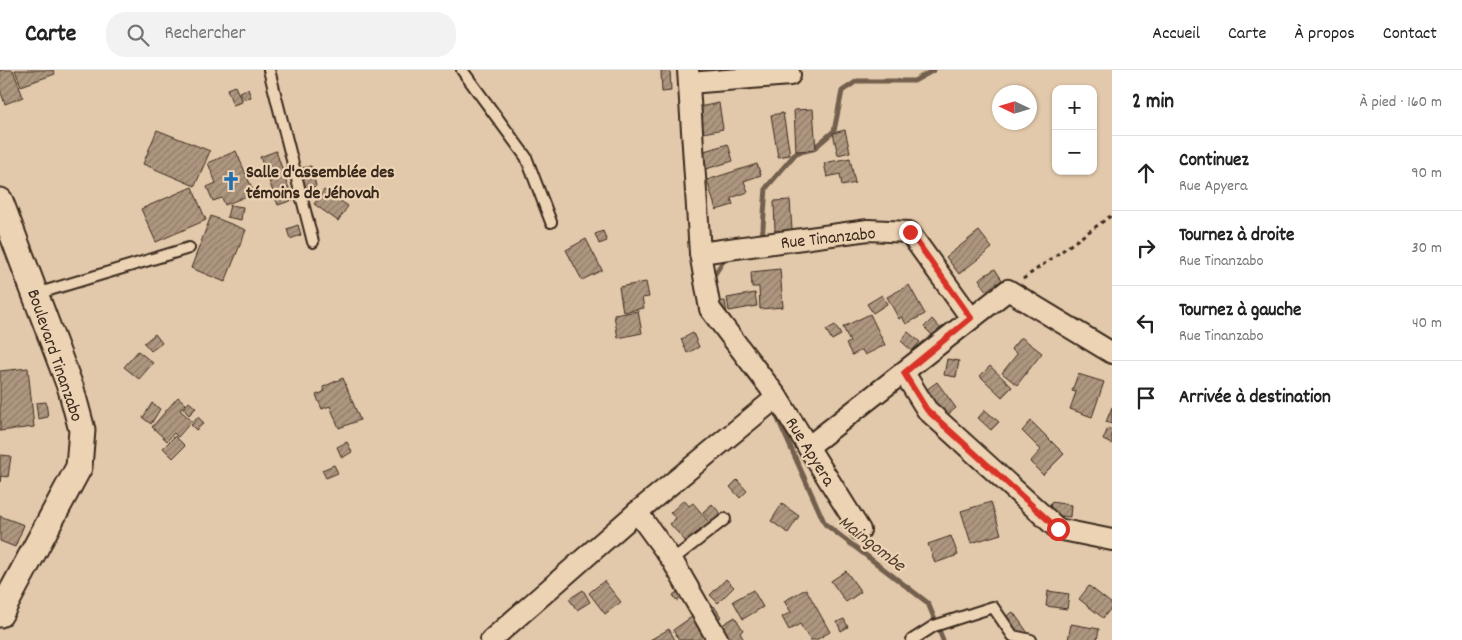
<!DOCTYPE html>
<html lang="fr">
<meta charset="utf-8">
<style>
:root{--surface:#fff;--page:#f2f2f2;--text:#222;--muted:#767676;--line:#e0e0e0}
body{margin:0;font-family:Dekko,sans-serif;background:var(--page);color:var(--text)}
.controls{position:absolute;right:15px;top:15px;display:grid;overflow:hidden;border-radius:10px;box-shadow:0 1px 4px #0004}
.controls button{width:45px;height:45px;display:grid;place-items:center;padding:0;border:0;border-bottom:1px solid var(--line);background:var(--surface);color:var(--text);font:25px sans-serif}
.compass{position:absolute;left:992px;top:15px;width:45px;height:45px;border-radius:50%;background:var(--surface);box-shadow:0 1px 4px #0004;rotate:274deg}
.stop{position:absolute;width:15px;height:15px;margin:-11px;border:4px solid #d93025;border-radius:50%;background:#fff}
.stop.end{background:#d93025;border-color:#fff;box-shadow:0 1px 5px #0008}
.list{margin:0;padding:0;list-style:none}
h2{display:flex;justify-content:space-between;align-items:center;height:65px;margin:0;padding:0 20px;font-size:21px}
h2 small{font-size:16px;font-weight:400;color:var(--muted)}
.list li{display:grid;grid-template-columns:32px 1fr auto;gap:15px;align-items:center;box-sizing:border-box;height:75px;padding:0 20px;border-top:1px solid var(--line)}
.list b{display:block;font-size:19px;white-space:nowrap}
.list p{margin:0;font-size:16px;white-space:nowrap;color:var(--muted)}
.list em{font-size:16px;font-style:normal;color:var(--muted)}
.icon{flex:none;width:28px;height:28px;fill:none;stroke:currentColor;stroke-width:2;stroke-linecap:round;stroke-linejoin:round}
.map{position:relative;flex:none;width:1112px;height:570px;overflow:hidden}
header{display:flex;align-items:center;gap:30px;box-sizing:border-box;height:70px;padding:0 25px;background:var(--surface);border-bottom:1px solid var(--line)}
header strong{font-size:24px}
nav{display:flex;gap:28px;margin-inline-start:auto;font-size:18px}
.search{width:350px;height:45px;background:var(--page);display:flex;align-items:center;gap:12px;box-sizing:border-box;padding:0 18px;border-radius:20px;color:var(--muted);font-size:19px}
main{display:flex}
aside{flex:1;background:var(--surface)}
.map>svg:first-child{display:block}
</style>
<header>
<strong>Carte</strong>
<div class="search"><svg class="icon" aria-label="search" viewBox="0 0 24 24"><circle cx="10" cy="10" r="6"/><path d="M15 15l6 6"/></svg>Rechercher</div>
<nav><a>Accueil</a><a>Carte</a><a>À propos</a><a>Contact</a></nav>
</header>
<main>
<div class="map">
<svg width="1112" height="570" viewBox="0 0 1112 570">
<defs>
<pattern id="building-hatch" width="6" height="6" patternUnits="userSpaceOnUse" patternTransform="scale(1.25)"><rect width="6" height="6" fill="#ae9780"/><path d="M-1 1l2-2M0 6l6-6M5 7l2-2" fill="none" stroke="#8f7b68"/></pattern>
</defs>
<rect width="100%" height="100%" fill="#e2c9ab"/>
<filter id="ink" filterUnits="userSpaceOnUse"><feTurbulence type="fractalNoise" baseFrequency=".02" numOctaves="2"/><feDisplacementMap in="SourceGraphic" scale="10" xChannelSelector="R" yChannelSelector="G"/><feConvolveMatrix kernelMatrix="1 2 1 2 8 2 1 2 1" color-interpolation-filters="sRGB"/></filter>
<g filter="url(#ink)">
<g fill="none" stroke-linecap="round" stroke-linejoin="round">
<!-- stream -->
<g stroke="#735f4d" stroke-width="5">
<path d="M762,170L766,118L796,83L813,79L834,61L842,21L857,11H914L934,0"/>
<path d="M713,210V207L727,185"/>
<path d="M773,338L825,454L928,533L943,570"/>
</g>
</g>
<!-- building -->
<g fill="url(#building-hatch)" stroke="#3b2a1e">
<path d="M0,0H13L23,27L5,34L0,20Z"/>
<path d="M15,0H53L55,4L21,16Z"/>
<path d="M670,0L671,21L662,22L661,1Z"/>
<path d="M235,16L242,32L233,35L227,19Z"/>
<path d="M248,19L251,27L242,30L239,22Z"/>
<path d="M719,33L723,59L699,64L694,38Z"/>
<path d="M813,39L816,80L796,81L794,40Z"/>
<path d="M783,43L790,85L778,87L771,45Z"/>
<path d="M157,60L210,81L195,116L143,94Z"/>
<path d="M845,60L850,82L838,85L833,63Z"/>
<path d="M728,74L733,91L699,101L694,84Z"/>
<path d="M236,81L254,123L225,135L222,128L213,131L207,117L216,113L208,93Z"/>
<path d="M276,81L293,130L278,135L260,87Z"/>
<path d="M850,88L855,113L842,116L840,104L827,107L824,93Z"/>
<path d="M757,94L761,105L744,111L748,122L731,128L733,135L716,140L707,110Z"/>
<path d="M311,96L316,116L304,120L298,99Z"/>
<path d="M192,117L206,150L156,172L141,139Z"/>
<path d="M324,120L348,136L338,151L314,134Z"/>
<path d="M790,130L792,160L775,161L774,131Z"/>
<path d="M230,135L243,137L241,150L227,147Z"/>
<path d="M211,146L246,160L225,212L191,198Z"/>
<path d="M298,155L301,165L290,169L287,159Z"/>
<path d="M603,161L607,171L599,174L595,164Z"/>
<path d="M979,161L992,178L959,204L946,187Z"/>
<path d="M586,169L602,200L582,210L566,180Z"/>
<path d="M780,199L783,237L760,239L759,217H752L751,202Z"/>
<path d="M995,199L1002,210L986,221L979,209Z"/>
<path d="M646,212L649,227L642,228L644,238L623,242L619,217Z"/>
<path d="M909,215L925,244L906,254L902,247L899,249L887,227Z"/>
<path d="M755,223L757,236L729,241L727,228Z"/>
<path d="M882,225L887,234L873,243L867,234Z"/>
<path d="M725,231L727,244L716,245L714,232Z"/>
<path d="M638,241L642,263L618,268L614,245Z"/>
<path d="M870,244L885,275L865,285L862,280L852,285L846,274L850,272L843,257Z"/>
<path d="M932,249L941,259L933,266L924,257Z"/>
<path d="M835,255L841,265L832,270L826,260Z"/>
<path d="M908,262L920,272L912,281L901,271Z"/>
<path d="M693,263L699,277L687,283L681,269Z"/>
<path d="M155,264L162,273L151,281L144,273Z"/>
<path d="M1021,267L1042,283L1017,315L1002,303L1017,284L1011,279Z"/>
<path d="M138,281L153,293L139,309L124,297Z"/>
<path d="M947,289L959,291L956,307L944,305Z"/>
<path d="M990,296L1012,317L1002,327L980,306Z"/>
<path d="M28,298L34,357L0,361V301Z"/>
<path d="M1078,304L1104,312L1092,347L1070,339L1076,322L1072,321Z"/>
<path d="M343,308L360,350L339,358L330,336L322,339L316,325L324,322L323,317Z"/>
<path d="M937,312L956,338L941,350L915,328Z"/>
<path d="M178,327L186,334L180,340L192,351L178,367L174,363L167,371L152,357Z"/>
<path d="M46,332L48,347L38,349L36,333Z"/>
<path d="M189,332L196,338L189,345L183,339Z"/>
<path d="M152,333L160,339L151,354L143,348Z"/>
<path d="M1112,337V354L1106,352Z"/>
<path d="M985,340L999,352L991,360L978,348Z"/>
<path d="M198,347L204,353L196,360L191,355Z"/>
<path d="M1031,351L1064,384L1043,405L1030,392L1041,380L1022,361Z"/>
<path d="M1108,358L1112,360V374L1103,370Z"/>
<path d="M175,366L185,376L173,388L163,378Z"/>
<path d="M347,372L352,382L342,388L337,377Z"/>
<path d="M0,385L11,386L8,407L1,406L0,412Z"/>
<path d="M334,395L338,403L326,408L322,400Z"/>
<path d="M737,410L747,421L740,428L730,417Z"/>
<path d="M684,430L689,436L693,433L710,453L687,473L670,454L676,448L670,443Z"/>
<path d="M991,432L1001,464L971,473L961,441Z"/>
<path d="M1051,432L1071,435L1070,447L1049,445Z"/>
<path d="M712,434L721,444L712,452L703,442Z"/>
<path d="M782,434L799,446L788,463L771,451Z"/>
<path d="M0,446L24,455L15,477L0,471Z"/>
<path d="M951,466L958,485L935,493L928,474Z"/>
<path d="M846,501L861,522L846,532L831,511Z"/>
<path d="M726,509L734,517L718,533L710,525Z"/>
<path d="M604,511L621,532L605,544L589,523Z"/>
<path d="M1089,516L1112,534V537L1103,548L1079,529Z"/>
<path d="M684,517L689,523L677,531L673,525Z"/>
<path d="M806,519L830,562L816,570H810L800,554L789,560L782,547L791,542L784,531Z"/>
<path d="M583,520L590,532L577,540L569,529Z"/>
<path d="M753,520L763,537L743,549L733,531Z"/>
<path d="M1048,521L1069,524L1067,539L1046,536Z"/>
<path d="M714,536L721,547L711,553L705,541Z"/>
<path d="M1013,542L1028,563L1017,570H1010L998,552Z"/>
<path d="M696,544L713,570H679L673,560Z"/>
<path d="M735,547L743,560L740,563L744,570H721L714,560Z"/>
<path d="M844,549L848,557L841,561L837,552Z"/>
<path d="M1071,554L1099,559L1097,570H1068Z"/>
<path d="M669,559L675,570H650Z"/>
</g>
<g fill="none" stroke-linecap="round" stroke-linejoin="round">
<!-- service casing -->
<g stroke="#3b2a1e" stroke-width="14">
<g id="service">
<path d="M269,0L313,172"/>
<path d="M462,0L526,87L551,152"/>
<path d="M36,224L189,178"/>
<path d="M672,490L725,449"/>
<path d="M912,570L934,556L993,537L1013,566L1031,570"/>
</g>
</g>
<!-- minor casing -->
<g stroke="#3b2a1e" stroke-width="24">
<g id="minor">
<path d="M688,0L700,183L710,239L777,327L860,460"/>
<path d="M689,13L790,5"/>
<path d="M700,183L868,160L909,162L971,248"/>
<path d="M904,303L927,340L1058,459L1112,470"/>
<path d="M808,377L1008,220L1112,283"/>
<path d="M637,442L672,490L718,570"/>
<path d="M491,570L637,442L777,327"/>
</g>
</g>
<!-- tertiary casing -->
<g stroke="#3b2a1e" stroke-width="29">
<path id="tertiary" d="M0,131L71,319L82,360L79,397L0,544"/>
</g>
<!-- path -->
<path stroke="#3b2a1e" stroke-width="3" stroke-dasharray="4 4" stroke-linecap="butt" d="M1023,209L1112,145"/>
<!-- service -->
<use href="#service" stroke="#ecd3b4" stroke-width="10"/>
<!-- minor -->
<use href="#minor" stroke="#ecd3b4" stroke-width="20"/>
<!-- tertiary -->
<use href="#tertiary" stroke="#ecd3b4" stroke-width="25"/>
</g>
</g>
<g fill="none" stroke-linecap="round" stroke-linejoin="round" filter="url(#ink)">
<!-- route -->
<path stroke="#d93025" stroke-width="6" d="M910,162L971,248L904,303L927,340L1058,459"/>
</g>
<!-- icons -->
<defs>
<g id="church-bare" transform="scale(1.5)"><path d="M-1.2-6h2.4v3.5h3.3v2.4h-3.3V6h-2.4V-.1h-3.3v-2.4h3.3Z" fill="#1f6fb2" stroke="#ecd3b4" stroke-width="2.5" paint-order="stroke"/></g>
</defs>
<g fill-rule="evenodd">
<use href="#church-bare" x="231" y="111"/>
</g>
<g text-anchor="middle" stroke-width="4.5" stroke-linejoin="round" paint-order="stroke">
<!-- poi labels -->
<g font-size="18" font-weight="bold" fill="#3b2a1e" stroke="#ecd3b4" text-anchor="start">
<text x="246" y="107">Salle d'assemblée des<tspan x="246" dy="21">témoins de Jéhovah</tspan></text>
</g>
<!-- street labels -->
<g font-size="18" fill="#3b2a1e" stroke="#ecd3b4">
<text transform="translate(828 167) rotate(-6)" y="6">Rue Tinanzabo</text>
<text transform="translate(56 285) rotate(71)" y="6">Boulevard Tinanzabo</text>
<text transform="translate(811 381) rotate(58)" y="6">Rue Apyera</text>
</g>
<!-- water labels -->
<g font-size="19" font-style="italic" fill="#524032" stroke="#ecd3b4">
<text transform="translate(873 472) rotate(38)" y="7">Maingombe</text>
</g>
</g>
</svg>
<div class="controls">
<button>+</button>
<button>−</button>
</div>
<svg class="compass" viewBox="-18 -18 36 36"><path d="M0-13l5 13h-10z" fill="#e53935"/><path d="M0 13l5-13h-10z" fill="#767676"/></svg>
<div class="stop" style="left:1058px;top:459px"></div>
<div class="stop end" style="left:910px;top:162px"></div>
</div>
<aside>
<h2>2 min<small>À pied · 160 m</small></h2>
<ul class="list">
<li><svg class="icon" aria-label="ahead" viewBox="0 0 24 24"><path d="M12 20V5M6 11l6-6 6 6"/></svg><div><b>Continuez</b><p>Rue Apyera</p></div><em>90 m</em></li>
<li><svg class="icon" aria-label="right" viewBox="0 0 24 24"><path d="M7 20v-9h11M14 6l5 5-5 5"/></svg><div><b>Tournez à droite</b><p>Rue Tinanzabo</p></div><em>30 m</em></li>
<li><svg class="icon" aria-label="left" viewBox="0 0 24 24"><path d="M17 20v-9H6M10 6l-5 5 5 5"/></svg><div><b>Tournez à gauche</b><p>Rue Tinanzabo</p></div><em>40 m</em></li>
<li><svg class="icon" aria-label="arrive" viewBox="0 0 24 24"><path d="M6 21V4h12l-3 4 3 4H6"/></svg><div><b>Arrivée à destination</b></div></li>
</ul>
</aside>
</main>
